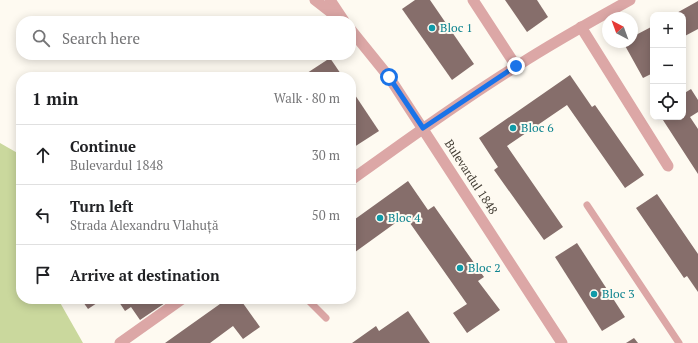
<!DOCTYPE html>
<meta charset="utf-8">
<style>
:root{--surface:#fff;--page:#f2f2f2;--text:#202124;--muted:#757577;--line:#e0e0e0}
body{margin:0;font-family:"PT Serif",serif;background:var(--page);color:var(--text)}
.controls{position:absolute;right:12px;top:12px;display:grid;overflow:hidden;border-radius:8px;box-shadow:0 2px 10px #0003}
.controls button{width:36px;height:36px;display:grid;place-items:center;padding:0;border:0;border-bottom:1px solid var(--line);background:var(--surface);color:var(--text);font:20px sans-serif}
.compass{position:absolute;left:602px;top:12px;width:36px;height:36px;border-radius:50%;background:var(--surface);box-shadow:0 2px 10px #0003;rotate:319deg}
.stop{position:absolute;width:12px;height:12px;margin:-9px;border:3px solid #1a73e8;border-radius:50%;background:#fff}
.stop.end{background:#1a73e8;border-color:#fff;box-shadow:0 1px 4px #0008}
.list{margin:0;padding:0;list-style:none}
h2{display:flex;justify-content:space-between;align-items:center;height:52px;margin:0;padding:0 16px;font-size:17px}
h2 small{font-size:13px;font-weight:400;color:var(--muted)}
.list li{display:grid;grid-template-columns:26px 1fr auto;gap:12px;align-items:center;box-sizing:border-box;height:60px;padding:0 16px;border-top:1px solid var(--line)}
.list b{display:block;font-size:15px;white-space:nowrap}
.list p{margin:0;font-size:13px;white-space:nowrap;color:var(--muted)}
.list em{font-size:13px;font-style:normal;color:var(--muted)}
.icon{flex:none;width:22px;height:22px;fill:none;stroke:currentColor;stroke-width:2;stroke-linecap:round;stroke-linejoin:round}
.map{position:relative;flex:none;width:698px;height:343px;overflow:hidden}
.search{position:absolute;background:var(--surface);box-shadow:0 2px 10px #0003;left:16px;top:16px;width:340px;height:44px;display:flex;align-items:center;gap:10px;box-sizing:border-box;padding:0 14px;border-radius:16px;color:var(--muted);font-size:15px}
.panel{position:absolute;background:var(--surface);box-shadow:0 2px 10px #0003;left:16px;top:72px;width:340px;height:232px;border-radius:16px}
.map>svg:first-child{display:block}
</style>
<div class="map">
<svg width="698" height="343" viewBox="0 0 698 343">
<rect width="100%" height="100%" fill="#fefaf1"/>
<!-- green -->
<path fill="#cad89d" d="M0,143L21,155V299H58L83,343H0Z"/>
<!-- building -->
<g fill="#866e6b">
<path d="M415,0H430L474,64L452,80L402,9Z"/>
<path d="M505,0H537L548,17L527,32Z"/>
<path d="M698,1V29L683,37V15H673Z"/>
<path d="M653,26V73L643,78L623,42H632V37Z"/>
<path d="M330,58L343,77H301Z"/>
<path d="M570,75L592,107L595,105L644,175L625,188L567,105L507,146L563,227L544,240L494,170L498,167L479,138Z"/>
<path d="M351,89L379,131L351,149Z"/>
<path d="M691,89L698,100V112L690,117L698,129V174L661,117H683V94Z"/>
<path d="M408,181L428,210L434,206L484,277L478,281L500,310L467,333L453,313L467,304L405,216L351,255V222Z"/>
<path d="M657,194L698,254V292L687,276L684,278L636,208Z"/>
<path d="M577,243L625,317L602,331L555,257Z"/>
<path d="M81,299H103L88,309Z"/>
<path d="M113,299H171L140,320L131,307L125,311L119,302L116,304Z"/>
<path d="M227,299H240L260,327L243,339L233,326L210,343H165Z"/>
<path d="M408,311L430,343H352L376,326L379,331Z"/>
<path d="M634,338L638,343H626Z"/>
</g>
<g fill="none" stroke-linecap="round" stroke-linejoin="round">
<!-- service -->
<g stroke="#dca7a6" stroke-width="7">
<path d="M587,205L679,343"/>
<path d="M307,299L326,318"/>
</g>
<!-- minor -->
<g stroke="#dca7a6" stroke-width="11">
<path d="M330,0L344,21"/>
<path d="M473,0L516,66"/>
<path d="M581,27L668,166"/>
<path d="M351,180C406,141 460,101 517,66C554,42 592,21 630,0"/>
<path d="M120,343L182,299"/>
</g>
<!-- tertiary -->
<g stroke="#dca7a6" stroke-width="11">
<path d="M315,0L342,21"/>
<path d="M351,30L389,77L562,343"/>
</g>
</g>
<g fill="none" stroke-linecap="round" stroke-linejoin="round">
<!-- route -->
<path stroke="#1a73e8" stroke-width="5" d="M389,77L423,128L516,66"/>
</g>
<!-- markers -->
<g fill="#0f9aa8" stroke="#fefaf1" stroke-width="1.5">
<circle cx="432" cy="28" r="4"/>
<circle cx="513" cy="128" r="4"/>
<circle cx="380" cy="218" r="4"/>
<circle cx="460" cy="268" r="4"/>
<circle cx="594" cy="294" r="4"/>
</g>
<g text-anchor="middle" stroke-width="4" stroke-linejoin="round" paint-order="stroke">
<!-- culture labels -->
<g font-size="12" fill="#0d838f" stroke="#fefaf1" text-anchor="start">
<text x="440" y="32">Bloc 1</text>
<text x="521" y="132">Bloc 6</text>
<text x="388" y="222">Bloc 4</text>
<text x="468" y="272">Bloc 2</text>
<text x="602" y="298">Bloc 3</text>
</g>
<!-- street labels -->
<g font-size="12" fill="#403b32" stroke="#fefaf1">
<text transform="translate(471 177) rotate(57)" y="4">Bulevardul 1848</text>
</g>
</g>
</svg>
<div class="controls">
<button>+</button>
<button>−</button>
<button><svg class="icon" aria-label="locate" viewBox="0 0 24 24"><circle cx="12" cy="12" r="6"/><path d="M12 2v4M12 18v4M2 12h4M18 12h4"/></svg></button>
</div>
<svg class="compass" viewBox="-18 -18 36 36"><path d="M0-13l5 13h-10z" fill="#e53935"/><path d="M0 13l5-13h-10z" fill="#757577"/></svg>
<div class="stop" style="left:389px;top:77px"></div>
<div class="stop end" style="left:516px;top:66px"></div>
<div class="search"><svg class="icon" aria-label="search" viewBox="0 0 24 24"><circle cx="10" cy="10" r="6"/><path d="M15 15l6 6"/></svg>Search here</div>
<section class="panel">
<h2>1 min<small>Walk · 80 m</small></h2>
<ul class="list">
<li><svg class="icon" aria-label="ahead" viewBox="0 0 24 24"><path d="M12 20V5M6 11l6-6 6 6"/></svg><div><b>Continue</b><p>Bulevardul 1848</p></div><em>30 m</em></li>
<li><svg class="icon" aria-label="left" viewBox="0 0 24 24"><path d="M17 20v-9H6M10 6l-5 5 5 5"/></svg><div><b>Turn left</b><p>Strada Alexandru Vlahuță</p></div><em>50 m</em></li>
<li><svg class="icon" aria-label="arrive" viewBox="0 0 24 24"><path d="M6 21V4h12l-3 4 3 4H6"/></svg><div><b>Arrive at destination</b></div></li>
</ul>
</section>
</div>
